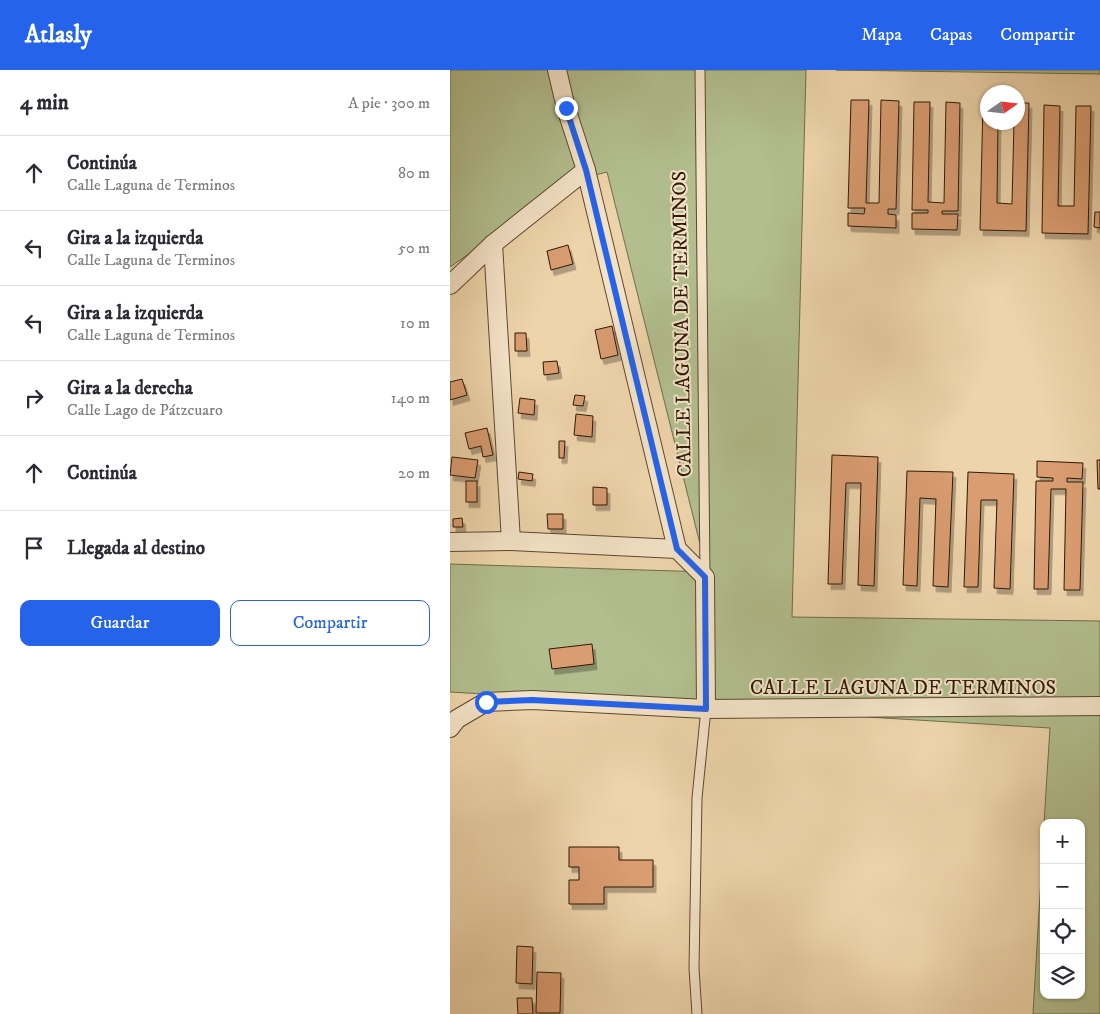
<!DOCTYPE html>
<html lang="es">
<meta charset="utf-8">
<style>
:root{--surface:#fff;--page:#f2f2f3;--text:#2b2b33;--muted:#7c7c81;--line:#e1e1e2;--accent:#2563eb}
body{margin:0;font-family:"IM FELL DW Pica",serif;background:var(--page);color:var(--text)}
.controls{position:absolute;right:15px;bottom:15px;display:grid;overflow:hidden;border-radius:10px;box-shadow:0 1px 4px #0004}
.controls button{width:45px;height:45px;display:grid;place-items:center;padding:0;border:0;border-bottom:1px solid var(--line);background:var(--surface);color:var(--text);font:25px sans-serif}
.compass{position:absolute;left:530px;top:15px;width:45px;height:45px;border-radius:50%;background:var(--surface);box-shadow:0 1px 4px #0004;rotate:76deg}
.stop{position:absolute;width:15px;height:15px;margin:-11px;border:4px solid #2563eb;border-radius:50%;background:#fff}
.stop.end{background:#2563eb;border-color:#fff;box-shadow:0 1px 5px #0008}
.list{margin:0;padding:0;list-style:none}
h2{display:flex;justify-content:space-between;align-items:center;height:65px;margin:0;padding:0 20px;font-size:21px}
h2 small{font-size:16px;font-weight:400;color:var(--muted)}
.list li{display:grid;grid-template-columns:32px 1fr auto;gap:15px;align-items:center;box-sizing:border-box;height:75px;padding:0 20px;border-top:1px solid var(--line)}
.list b{display:block;font-size:19px;white-space:nowrap}
.list p{margin:0;font-size:16px;white-space:nowrap;color:var(--muted)}
.list em{font-size:16px;font-style:normal;color:var(--muted)}
.actions{display:flex;gap:10px;padding:15px 20px}
.actions a{flex:1;padding:11px 0;border:1px solid var(--accent);border-radius:10px;text-align:center;font-size:18px;color:var(--accent)}
.actions .main{background:var(--accent);color:#fff}
.icon{flex:none;width:28px;height:28px;fill:none;stroke:currentColor;stroke-width:2;stroke-linecap:round;stroke-linejoin:round}
.map{position:relative;flex:none;width:650px;height:944px;overflow:hidden}
header{display:flex;align-items:center;gap:30px;box-sizing:border-box;height:70px;padding:0 25px;background:var(--accent);color:#fff}
header strong{font-size:24px}
nav{display:flex;gap:28px;margin-inline-start:auto;font-size:18px}
main{display:flex}
aside{flex:1;background:var(--surface)}
.map>svg:first-child{display:block}
</style>
<header>
<strong>Atlasly</strong>
<nav><a>Mapa</a><a>Capas</a><a>Compartir</a></nav>
</header>
<main>
<aside>
<h2>4 min<small>A pie · 300 m</small></h2>
<ul class="list">
<li><svg class="icon" aria-label="ahead" viewBox="0 0 24 24"><path d="M12 20V5M6 11l6-6 6 6"/></svg><div><b>Continúa</b><p>Calle Laguna de Terminos</p></div><em>80 m</em></li>
<li><svg class="icon" aria-label="left" viewBox="0 0 24 24"><path d="M17 20v-9H6M10 6l-5 5 5 5"/></svg><div><b>Gira a la izquierda</b><p>Calle Laguna de Terminos</p></div><em>50 m</em></li>
<li><svg class="icon" aria-label="left" viewBox="0 0 24 24"><path d="M17 20v-9H6M10 6l-5 5 5 5"/></svg><div><b>Gira a la izquierda</b><p>Calle Laguna de Terminos</p></div><em>10 m</em></li>
<li><svg class="icon" aria-label="right" viewBox="0 0 24 24"><path d="M7 20v-9h11M14 6l5 5-5 5"/></svg><div><b>Gira a la derecha</b><p>Calle Lago de Pátzcuaro</p></div><em>140 m</em></li>
<li><svg class="icon" aria-label="ahead" viewBox="0 0 24 24"><path d="M12 20V5M6 11l6-6 6 6"/></svg><div><b>Continúa</b></div><em>20 m</em></li>
<li><svg class="icon" aria-label="arrive" viewBox="0 0 24 24"><path d="M6 21V4h12l-3 4 3 4H6"/></svg><div><b>Llegada al destino</b></div></li>
</ul>
<div class="actions"><a class="main">Guardar</a><a>Compartir</a></div>
</aside>
<div class="map">
<svg width="650" height="944" viewBox="0 0 650 944">
<defs>
<filter id="shadow"><feDropShadow dx="3" dy="5.5" stdDeviation="0" flood-color="#0004"/></filter>
</defs>
<rect width="100%" height="100%" fill="#eed4ab"/>
<filter id="stains"><feTurbulence type="fractalNoise" baseFrequency=".004" numOctaves="4"/><feColorMatrix values="0 0 0 0 .2 0 0 0 0 .09 0 0 0 0 .02 0 0 0 .5 -.17"/></filter>
<radialGradient id="worn" r=".72"><stop offset=".6" stop-color="#630" stop-opacity="0"/><stop offset="1" stop-color="#630" stop-opacity=".3"/></radialGradient>
<!-- green -->
<g fill="#b2be8e" stroke="#706c4a">
<path d="M0,0H356L342,547L650,551V944H583L594,758V925H631V753H594L600,658L0,622V494L257,502L157,102L125,110L0,197Z"/>
<path d="M386,0H650V4Z"/>
</g>
<!-- building -->
<g fill="#da9c71" stroke="#2d1906" filter="url(#shadow)">
<path d="M401,30H419L416,133H429L431,30L449,31L446,139H438V144L446,145V158L398,156V143L414,144L415,138H398Z"/>
<path d="M464,32H480L478,132L494,133L496,32L510,33L508,141H492V144H508L507,160L462,159V143H478V140H462Z"/>
<path d="M533,32H538V52H548L547,133L562,134L564,52H568V33H579L576,161L530,160Z"/>
<path d="M594,35L610,36L608,136H624L626,36H641L638,164L592,163Z"/>
<path d="M645,142H650V158L644,157Z"/>
<path d="M118,175L123,194L101,200L97,181Z"/>
<path d="M162,256L168,285L151,289L145,260Z"/>
<path d="M65,263H76L77,281H65Z"/>
<path d="M107,291L109,303L94,305L93,292Z"/>
<path d="M12,309L17,325L0,330V312Z"/>
<path d="M125,325L135,326L133,336L123,335Z"/>
<path d="M70,328L85,330L84,345L68,343Z"/>
<path d="M126,344L143,346L142,367L124,365Z"/>
<path d="M37,358L43,385L33,387L31,376L19,379L15,363Z"/>
<path d="M109,371H115L114,388H109Z"/>
<path d="M382,385L428,387L424,516L408,515L411,413H396L392,514H378Z"/>
<path d="M2,387L28,390L25,408L0,405Z"/>
<path d="M647,390H650V419H648Z"/>
<path d="M587,391L633,393L632,409L617,408V412H633L630,520H614L616,419H601L598,519H584L586,411H603V408L587,407Z"/>
<path d="M457,401L503,402L498,517L483,516L486,429L470,428L467,516L453,515Z"/>
<path d="M69,402L83,404L82,411L68,409Z"/>
<path d="M518,402L564,404L560,519L544,518L547,430H531L528,517H514Z"/>
<rect x="16" y="411" width="11" height="21"/>
<path d="M143,417L157,418V435H143Z"/>
<path d="M97,444H113V459H98Z"/>
<path d="M12,448L13,457H3V449Z"/>
<path d="M142,574L144,594L102,599L99,579Z"/>
<path d="M119,777H169V790H203V817H154V834H119V810H129V797H119Z"/>
<path d="M67,876L83,877L82,914L66,913Z"/>
<path d="M87,902L111,903L110,943H86Z"/>
<path d="M67,928H82L83,944H68Z"/>
</g>
<g fill="none" stroke-linecap="round" stroke-linejoin="round">
<!-- lane casing -->
<g stroke="#5d482f" stroke-width="11">
<g id="lane">
<path d="M250,0L255,506"/>
<path d="M247,944L244,898L247,728L256,639"/>
</g>
</g>
<!-- street casing -->
<g stroke="#5d482f" stroke-width="20">
<g id="street">
<path d="M107,0L116,38L136,100L227,479"/>
<path d="M43,174L61,471"/>
<path d="M0,215L43,174L136,100"/>
<path d="M0,472L61,471L227,479L255,507L256,639"/>
<path d="M0,658L7,649L36,632L82,630L256,639L650,636"/>
</g>
</g>
<!-- lane -->
<use href="#lane" stroke="#f4e3c8" stroke-width="9"/>
<!-- street -->
<use href="#street" stroke="#f4e3c8" stroke-width="18"/>
</g>
<g fill="none" stroke-linecap="round" stroke-linejoin="round">
<!-- route -->
<path stroke="#2563eb" stroke-width="6" d="M36,632L82,630L256,639L255,507L227,479L136,100L116,38"/>
</g>
<g text-anchor="middle" stroke-width="4" stroke-linejoin="round" paint-order="stroke">
<!-- street labels -->
<g font-size="20" fill="#2d1906" stroke="#f4e3c8">
<text transform="translate(231 254) rotate(-91)" y="7">CALLE LAGUNA DE TERMINOS</text>
<text x="453" y="624">CALLE LAGUNA DE TERMINOS</text>
</g>
</g>
<rect width="100%" height="100%" filter="url(#stains)"/>
<rect width="100%" height="100%" fill="url(#worn)"/>
</svg>
<div class="controls">
<button>+</button>
<button>−</button>
<button><svg class="icon" aria-label="locate" viewBox="0 0 24 24"><circle cx="12" cy="12" r="6"/><path d="M12 2v4M12 18v4M2 12h4M18 12h4"/></svg></button>
<button><svg class="icon" aria-label="layers" viewBox="0 0 24 24"><path d="M12 4l9 5-9 5-9-5zM3 14l9 5 9-5"/></svg></button>
</div>
<svg class="compass" viewBox="-18 -18 36 36"><path d="M0-13l5 13h-10z" fill="#e53935"/><path d="M0 13l5-13h-10z" fill="#7c7c81"/></svg>
<div class="stop" style="left:36px;top:632px"></div>
<div class="stop end" style="left:116px;top:38px"></div>
</div>
</main>
